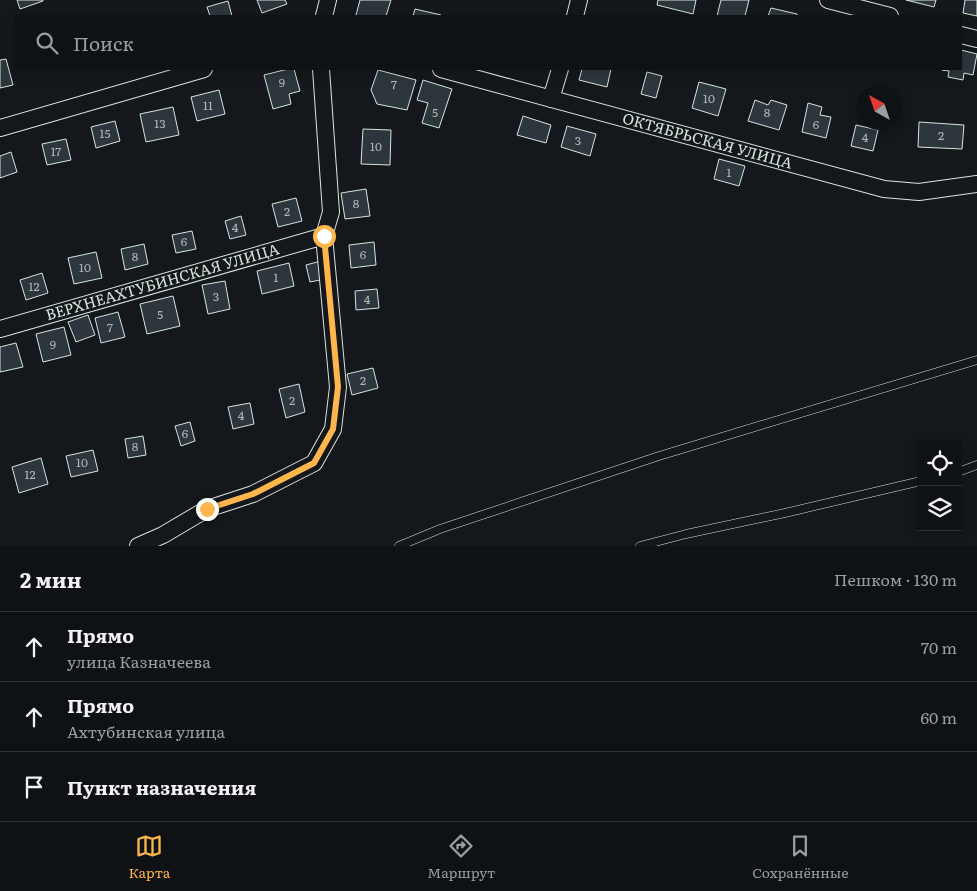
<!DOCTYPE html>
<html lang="ru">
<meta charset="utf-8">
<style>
:root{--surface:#0f1215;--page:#1d2022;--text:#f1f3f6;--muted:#9b9ea0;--line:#2f3234;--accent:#ffb74d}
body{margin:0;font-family:Literata,serif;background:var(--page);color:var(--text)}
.controls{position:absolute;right:15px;bottom:15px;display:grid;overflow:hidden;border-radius:0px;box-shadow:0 2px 12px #0003}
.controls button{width:45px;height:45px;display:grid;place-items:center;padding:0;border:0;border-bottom:1px solid var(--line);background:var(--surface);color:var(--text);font:25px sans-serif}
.compass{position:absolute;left:857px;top:85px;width:45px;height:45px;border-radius:50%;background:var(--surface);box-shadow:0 2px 12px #0003;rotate:320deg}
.stop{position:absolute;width:15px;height:15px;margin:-11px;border:4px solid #ffb74d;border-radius:50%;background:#fff}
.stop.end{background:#ffb74d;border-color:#fff;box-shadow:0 1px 5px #0008}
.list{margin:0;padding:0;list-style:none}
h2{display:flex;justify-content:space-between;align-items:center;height:65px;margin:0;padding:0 20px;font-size:21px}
h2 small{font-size:16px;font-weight:400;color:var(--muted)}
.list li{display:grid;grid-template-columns:32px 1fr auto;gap:15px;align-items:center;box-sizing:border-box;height:70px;padding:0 20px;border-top:1px solid var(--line)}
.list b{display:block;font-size:19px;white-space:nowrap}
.list p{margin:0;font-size:16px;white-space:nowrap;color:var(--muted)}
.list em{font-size:16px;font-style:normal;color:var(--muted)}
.icon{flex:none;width:28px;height:28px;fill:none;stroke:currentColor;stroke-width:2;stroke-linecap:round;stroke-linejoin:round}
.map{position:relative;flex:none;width:977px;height:546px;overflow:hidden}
.search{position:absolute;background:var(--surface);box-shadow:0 2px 12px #0003;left:15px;right:15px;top:15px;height:55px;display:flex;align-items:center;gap:12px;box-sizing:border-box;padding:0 18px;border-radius:0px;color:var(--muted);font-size:19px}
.sheet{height:275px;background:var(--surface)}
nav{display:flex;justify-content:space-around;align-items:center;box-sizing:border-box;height:70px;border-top:1px solid var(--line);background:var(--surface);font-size:14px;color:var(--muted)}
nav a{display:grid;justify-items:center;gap:2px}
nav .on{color:var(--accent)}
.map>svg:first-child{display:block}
</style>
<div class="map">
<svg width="977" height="546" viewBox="0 0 977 546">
<rect width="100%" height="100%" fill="#14181c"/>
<!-- building -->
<g fill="#2c363c" stroke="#d8e6dc">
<path d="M17,0H43V1L20,9Z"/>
<path d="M257,0H285L287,4L262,13Z"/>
<path d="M360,0H391L386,16H359L356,15Z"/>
<path d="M658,0H696L693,14L657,5Z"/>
<path d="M721,0H749L745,16H717Z"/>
<path d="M906,0H936L934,7Z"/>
<path d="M965,0H977V16L963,13Z"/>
<path d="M228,1L232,16H210L207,7Z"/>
<path d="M771,8L797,14V16H768Z"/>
<path d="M415,9L441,15V16H413Z"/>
<path d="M961,50L977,54L973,75L964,73L963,80L948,77L949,71L942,70L961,69Z"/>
<path d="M6,59L13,85L0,88V60Z"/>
<path d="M288,69H294L300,91L289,94L291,104L273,109L264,75Z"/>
<path d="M582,69H611L607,87L579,80Z"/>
<path d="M378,70L416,80L407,110L377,104L371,90Z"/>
<path d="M647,72L662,76L656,98L641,94Z"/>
<path d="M423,80L452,89L439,128L422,123L428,103L417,100Z"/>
<path d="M699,82L726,89L718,116L692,108Z"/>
<path d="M219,90L225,114L197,121L191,97Z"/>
<path d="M755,100L768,105L771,100L787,105L779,130L748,121Z"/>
<path d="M808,103L822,107L820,115L831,117L826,138L802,132Z"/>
<path d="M173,107L179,135L146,142L140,114Z"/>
<path d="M523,116L551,125L546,143L517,135Z"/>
<path d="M115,121L120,141L96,148L91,127Z"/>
<path d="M919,122L964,125L962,149L918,147Z"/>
<path d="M856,125L878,130L873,151L851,146Z"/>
<path d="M567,126L596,134L590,156L561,147Z"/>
<path d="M363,129L391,130L390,165L361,164Z"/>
<path d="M66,139L71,160L47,165L42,144Z"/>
<path d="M11,152L17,172L0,178V156Z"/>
<path d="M719,159L745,166L739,186L714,179Z"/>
<path d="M366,189L370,216L345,219L341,193Z"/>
<path d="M296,198L302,221L278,227L272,204Z"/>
<path d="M241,216L246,235L230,239L225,221Z"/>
<path d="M192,231L196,249L176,253L172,235Z"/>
<path d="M374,242L376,265L351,268L349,245Z"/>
<path d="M144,244L148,264L125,270L121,249Z"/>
<path d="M96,252L102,278L74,284L68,258Z"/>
<path d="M321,261L325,279L310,282L306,265Z"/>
<path d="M289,263L294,286L262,294L257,271Z"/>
<path d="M42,273L48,293L26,300L20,280Z"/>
<path d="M225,281L230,309L208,314L202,285Z"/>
<path d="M377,289L379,308L356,310L355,291Z"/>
<path d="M173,296L180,326L147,334L140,304Z"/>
<path d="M118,312L125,337L101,343L95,318Z"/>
<path d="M88,315L95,335L76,342L68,322Z"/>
<path d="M64,327L71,355L43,362L36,334Z"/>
<path d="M16,343L23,367L0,372V347Z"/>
<path d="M373,368L378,388L352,395L347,374Z"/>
<path d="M299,384L305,412L286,418L279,389Z"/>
<path d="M250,403L254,424L233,429L228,407Z"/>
<path d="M190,422L195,441L181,446L175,426Z"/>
<path d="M143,436L146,455L128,458L125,439Z"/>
<path d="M93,450L98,471L71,477L66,456Z"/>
<path d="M41,458L48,484L19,493L12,467Z"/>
</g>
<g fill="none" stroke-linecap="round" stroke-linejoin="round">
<!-- service casing -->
<g stroke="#d8e6dc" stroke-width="9">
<g id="service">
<path d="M958,472L977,465"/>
<path d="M399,546L440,529L659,456L977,360"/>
<path d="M640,546L686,534L785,513L921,481"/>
</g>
</g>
<!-- minor casing -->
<g stroke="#d8e6dc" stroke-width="18">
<g id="minor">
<path d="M828,0L890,16"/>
<path d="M324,16L328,0"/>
<path d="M575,16L579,0"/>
<path d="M961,35L977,39"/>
<path id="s1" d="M441,69L884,189L919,192L977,184"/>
<path d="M551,99L560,69"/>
<path d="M0,128L204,69"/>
<path id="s2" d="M0,329L324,236"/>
<path d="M138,546L163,535L207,509L253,494L314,463L333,429L338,387L324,236L331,212L321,69"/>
</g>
</g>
<!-- service -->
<use href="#service" stroke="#14181c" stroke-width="8"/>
<!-- minor -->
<use href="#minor" stroke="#14181c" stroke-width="16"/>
</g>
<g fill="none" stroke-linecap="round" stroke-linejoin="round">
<!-- route -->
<path stroke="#ffb74d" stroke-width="6" d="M207,509L253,494L314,463L333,429L338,387L324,236"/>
</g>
<g text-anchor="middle" stroke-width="4" stroke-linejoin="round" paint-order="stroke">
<!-- number labels -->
<g font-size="12" fill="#adbab4">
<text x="282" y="87">9</text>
<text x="394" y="89">7</text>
<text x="709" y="103">10</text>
<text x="208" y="110">11</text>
<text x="435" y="117">5</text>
<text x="767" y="117">8</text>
<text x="160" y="128">13</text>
<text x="816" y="129">6</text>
<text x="105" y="138">15</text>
<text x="941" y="140">2</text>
<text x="865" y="142">4</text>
<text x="578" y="145">3</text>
<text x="376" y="151">10</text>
<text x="56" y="156">17</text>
<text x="729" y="177">1</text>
<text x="356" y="208">8</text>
<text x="287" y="216">2</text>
<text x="235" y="232">4</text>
<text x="184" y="246">6</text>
<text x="363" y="259">6</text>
<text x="135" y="261">8</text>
<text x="85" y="272">10</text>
<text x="276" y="282">1</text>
<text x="34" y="291">12</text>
<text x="216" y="301">3</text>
<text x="367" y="304">4</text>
<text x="160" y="319">5</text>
<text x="110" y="332">7</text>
<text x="53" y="349">9</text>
<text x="363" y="385">2</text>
<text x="292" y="405">2</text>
<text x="241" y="420">4</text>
<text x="185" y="438">6</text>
<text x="135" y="451">8</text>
<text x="82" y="467">10</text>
<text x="30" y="479">12</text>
</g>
<!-- street labels -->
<g font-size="15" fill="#d8e6dc" stroke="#14181c">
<text dy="5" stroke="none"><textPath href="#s1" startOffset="276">ОКТЯБРЬСКАЯ УЛИЦА</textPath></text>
<text dy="5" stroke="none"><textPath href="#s2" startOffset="169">ВЕРХНЕАХТУБИНСКАЯ УЛИЦА</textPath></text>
</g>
</g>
</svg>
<div class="controls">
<button><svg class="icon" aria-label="locate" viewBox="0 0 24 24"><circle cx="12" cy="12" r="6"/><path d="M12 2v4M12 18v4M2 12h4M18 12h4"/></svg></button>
<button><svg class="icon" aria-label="layers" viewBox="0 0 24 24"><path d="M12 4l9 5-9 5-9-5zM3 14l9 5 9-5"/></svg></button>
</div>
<svg class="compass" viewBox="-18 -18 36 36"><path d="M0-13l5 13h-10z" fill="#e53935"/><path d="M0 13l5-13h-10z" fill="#9b9ea0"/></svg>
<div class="stop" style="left:324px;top:236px"></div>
<div class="stop end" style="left:207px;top:509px"></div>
<div class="search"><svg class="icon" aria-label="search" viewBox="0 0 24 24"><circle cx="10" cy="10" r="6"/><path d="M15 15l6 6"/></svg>Поиск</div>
</div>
<section class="sheet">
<h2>2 мин<small>Пешком · 130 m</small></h2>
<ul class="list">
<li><svg class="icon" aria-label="ahead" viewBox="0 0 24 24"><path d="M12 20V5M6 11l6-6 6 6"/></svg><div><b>Прямо</b><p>улица Казначеева</p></div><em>70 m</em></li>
<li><svg class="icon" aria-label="ahead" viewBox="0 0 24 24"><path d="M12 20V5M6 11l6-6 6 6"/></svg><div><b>Прямо</b><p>Ахтубинская улица</p></div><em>60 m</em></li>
<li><svg class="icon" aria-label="arrive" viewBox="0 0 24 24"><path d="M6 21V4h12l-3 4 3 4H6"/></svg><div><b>Пункт назначения</b></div></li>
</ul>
</section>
<nav>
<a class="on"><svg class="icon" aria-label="map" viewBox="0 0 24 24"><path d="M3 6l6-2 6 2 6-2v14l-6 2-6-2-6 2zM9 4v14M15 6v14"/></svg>Карта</a>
<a><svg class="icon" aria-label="directions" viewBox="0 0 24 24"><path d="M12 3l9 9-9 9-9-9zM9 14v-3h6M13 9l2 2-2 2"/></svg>Маршрут</a>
<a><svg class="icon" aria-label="saved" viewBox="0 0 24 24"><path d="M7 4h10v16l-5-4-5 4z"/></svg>Сохранённые</a>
</nav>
